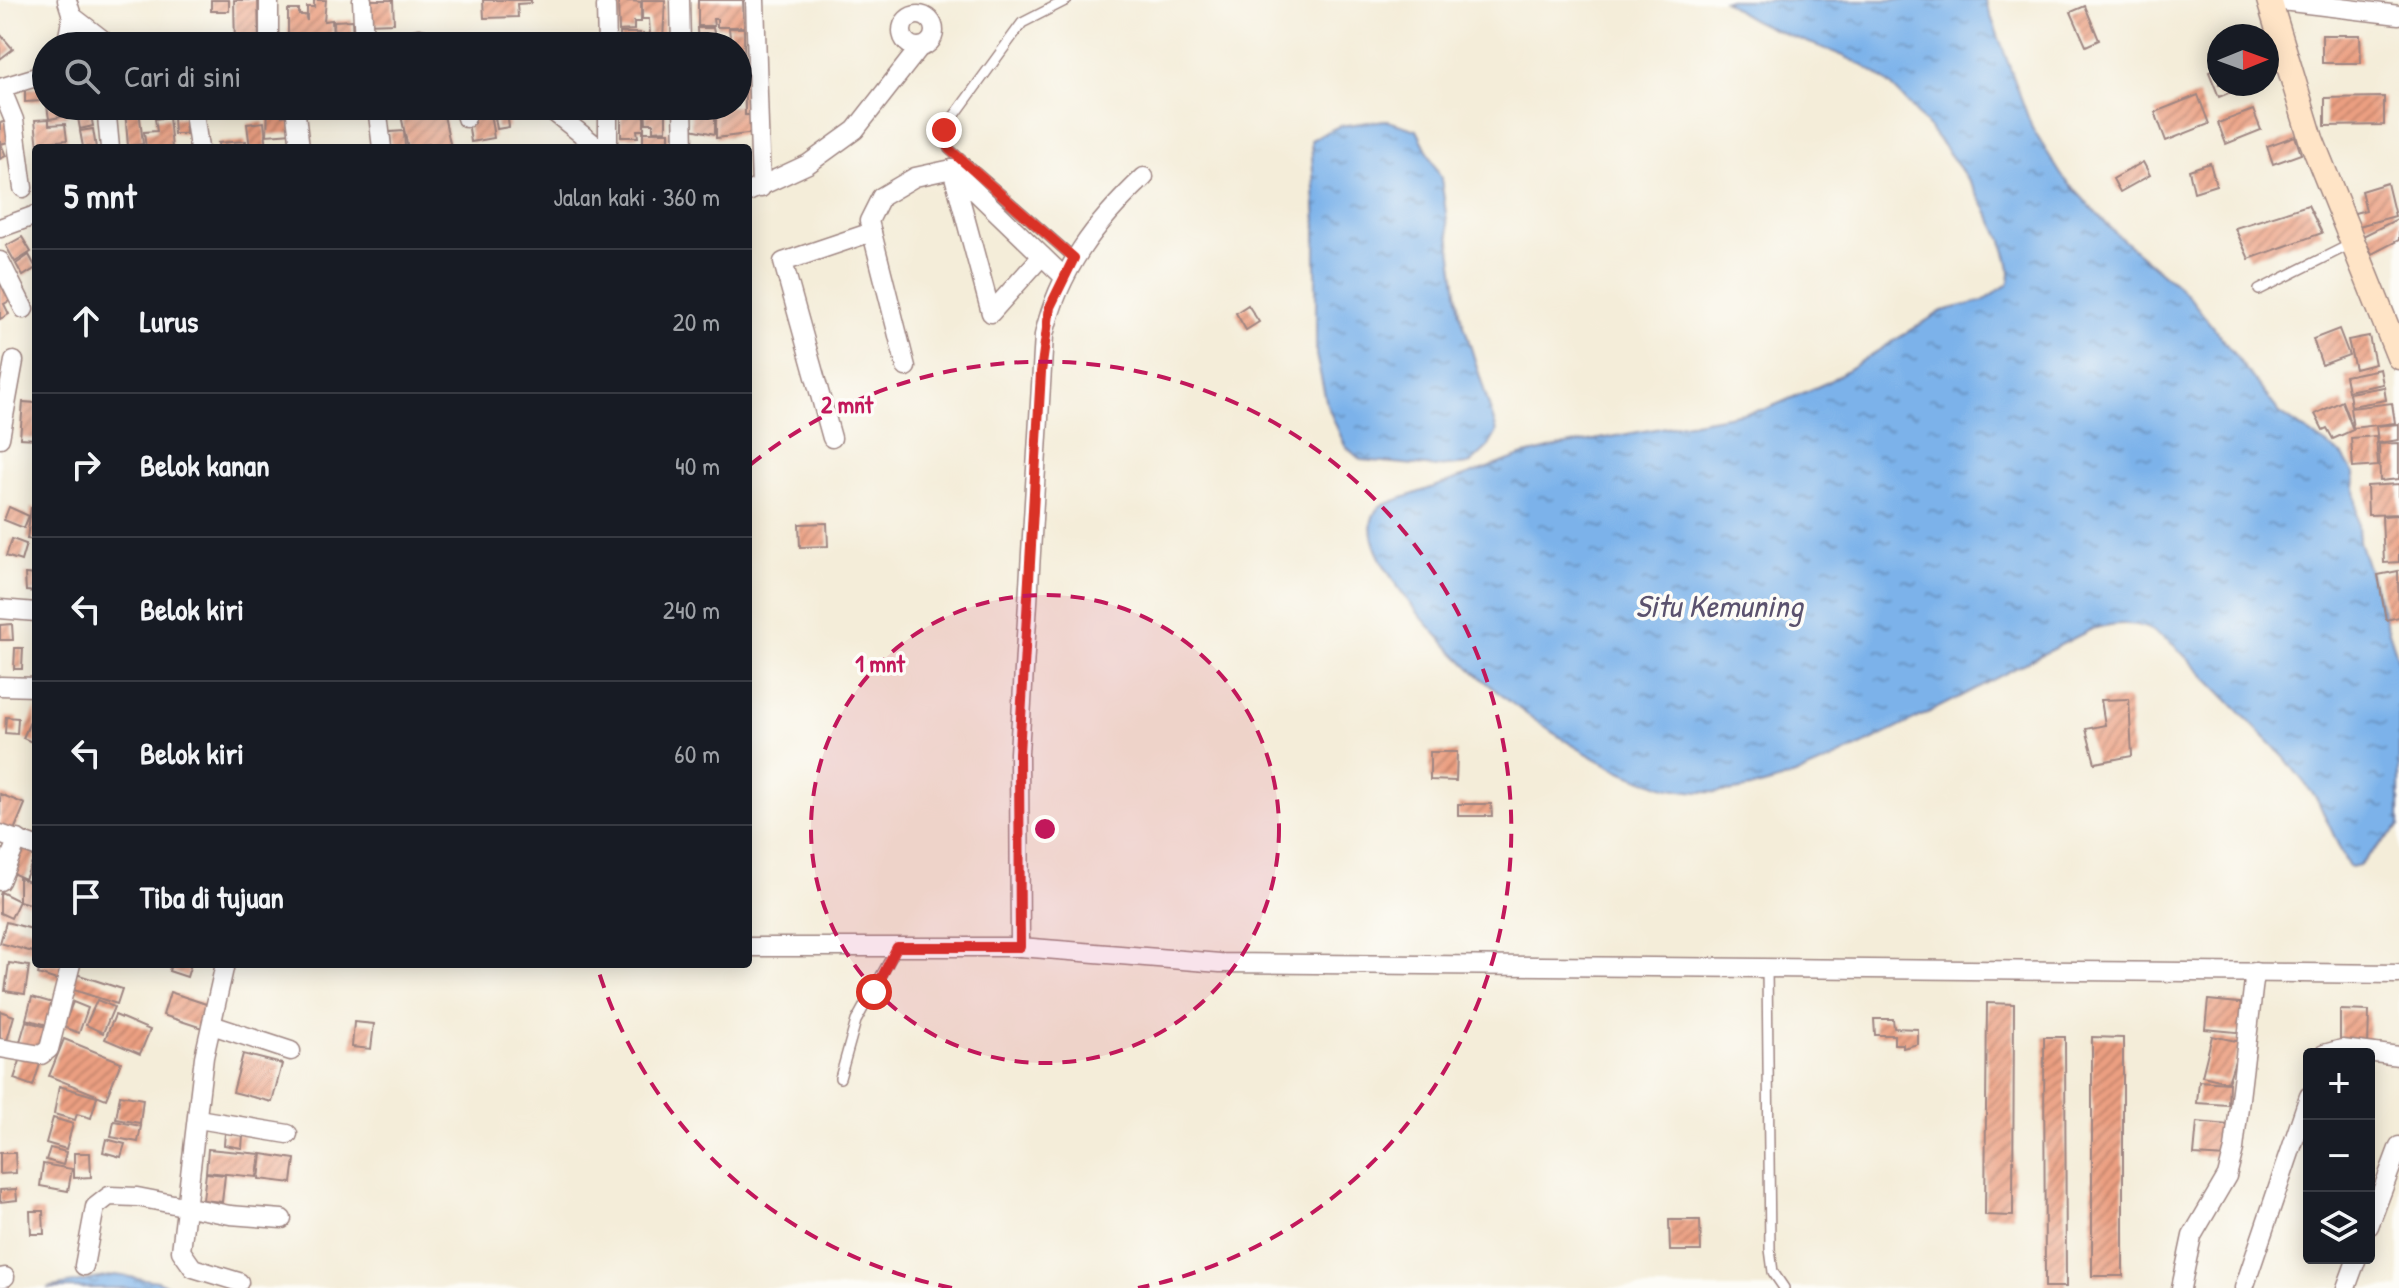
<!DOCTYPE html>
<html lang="id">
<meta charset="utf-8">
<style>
:root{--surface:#171b24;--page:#20242c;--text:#f1f3f6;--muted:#9ea1a6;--line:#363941}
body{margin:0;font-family:"Patrick Hand",sans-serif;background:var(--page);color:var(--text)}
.controls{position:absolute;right:24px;bottom:24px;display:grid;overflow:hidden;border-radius:8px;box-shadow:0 4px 20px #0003}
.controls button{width:72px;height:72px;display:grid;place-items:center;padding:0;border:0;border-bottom:2px solid var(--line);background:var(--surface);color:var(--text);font:40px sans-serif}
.compass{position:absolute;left:2207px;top:24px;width:72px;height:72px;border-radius:50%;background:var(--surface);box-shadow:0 4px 20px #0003;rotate:89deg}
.stop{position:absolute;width:24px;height:24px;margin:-18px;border:6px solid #d93025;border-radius:50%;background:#fff}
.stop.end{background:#d93025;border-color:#fff;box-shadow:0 2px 8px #0008}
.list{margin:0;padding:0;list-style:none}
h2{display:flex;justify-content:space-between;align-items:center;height:104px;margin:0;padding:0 32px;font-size:34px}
h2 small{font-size:26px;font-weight:400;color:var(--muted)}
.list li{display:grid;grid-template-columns:52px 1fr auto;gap:24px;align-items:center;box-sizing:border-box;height:144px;padding:0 32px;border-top:2px solid var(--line)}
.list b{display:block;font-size:30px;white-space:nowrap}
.list em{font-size:26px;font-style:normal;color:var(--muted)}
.icon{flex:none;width:44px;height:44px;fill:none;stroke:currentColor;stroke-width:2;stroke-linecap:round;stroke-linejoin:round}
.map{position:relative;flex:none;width:2399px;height:1288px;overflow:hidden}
.search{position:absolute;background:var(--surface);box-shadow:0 4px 20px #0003;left:32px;top:32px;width:720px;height:88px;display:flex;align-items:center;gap:20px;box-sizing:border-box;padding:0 28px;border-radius:44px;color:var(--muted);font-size:30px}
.panel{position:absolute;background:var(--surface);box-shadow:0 4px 20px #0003;left:32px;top:144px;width:720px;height:824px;border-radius:8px}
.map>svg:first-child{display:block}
</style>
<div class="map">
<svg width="2399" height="1288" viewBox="0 0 2399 1288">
<defs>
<pattern id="water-ripples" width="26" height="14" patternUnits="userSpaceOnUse" patternTransform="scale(2)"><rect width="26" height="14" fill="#7bb2ea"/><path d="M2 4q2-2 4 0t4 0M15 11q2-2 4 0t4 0" fill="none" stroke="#6790be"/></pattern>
<pattern id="building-hatch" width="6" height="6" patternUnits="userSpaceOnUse" patternTransform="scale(2)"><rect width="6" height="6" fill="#eb9f81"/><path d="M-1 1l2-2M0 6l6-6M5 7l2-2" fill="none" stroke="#c0816a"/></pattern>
</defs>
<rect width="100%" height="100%" fill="#fdfcf7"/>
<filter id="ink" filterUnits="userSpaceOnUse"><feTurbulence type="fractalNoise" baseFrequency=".0125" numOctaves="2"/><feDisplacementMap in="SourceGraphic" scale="16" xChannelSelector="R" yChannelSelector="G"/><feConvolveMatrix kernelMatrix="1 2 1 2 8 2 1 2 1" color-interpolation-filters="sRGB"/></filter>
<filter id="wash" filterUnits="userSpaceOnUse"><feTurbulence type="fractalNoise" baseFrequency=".006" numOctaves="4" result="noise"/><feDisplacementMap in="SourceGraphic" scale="32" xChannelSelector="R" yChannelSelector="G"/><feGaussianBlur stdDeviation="1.8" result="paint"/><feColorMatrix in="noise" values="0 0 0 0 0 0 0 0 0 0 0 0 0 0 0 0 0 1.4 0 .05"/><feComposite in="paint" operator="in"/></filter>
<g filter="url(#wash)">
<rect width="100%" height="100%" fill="#f4edd9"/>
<!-- water -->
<g fill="url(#water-ripples)" stroke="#62688a" stroke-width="2">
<path d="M1724,0H1985L2032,128L2062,176L2116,234L2186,293L2280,413L2343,456L2354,474L2359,541L2399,662V826L2359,865L2351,867L2347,864L2317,799L2284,757L2175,646C2147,623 2127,619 2092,629C2020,665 1948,704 1875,739C1827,762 1775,789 1721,792C1659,796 1602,765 1552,732C1499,697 1449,653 1409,602C1393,580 1354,531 1380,506L1521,456L1561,446L1766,409L1826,383L1942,311L1983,301L2008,284C2026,242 1914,100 1878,75C1831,42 1767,38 1724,0Z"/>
<path d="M1385,120L1417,130L1441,178L1460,312L1497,432L1489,446L1470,464L1436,467L1361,460L1345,446L1327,405L1316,355V223L1311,140L1339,126Z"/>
<path d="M115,1275L158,1281L174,1288H47Z"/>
</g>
<g id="blocks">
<!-- building -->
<g fill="url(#building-hatch)">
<rect x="211" y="0" width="18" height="11"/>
<path d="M234,0H258L259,46H235Z"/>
<path d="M314,0H326L324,21L332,20L333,41L288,45V10H299V15H305L307,21V7H314Z"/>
<path d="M365,0H393L394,23L366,24Z"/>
<path d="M483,0H531V3L517,4L518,17L484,18Z"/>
<path d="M618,0L641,2V22H634V30L619,31Z"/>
<path d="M642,0H665L663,42L673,41V46H643V34H650L649,19H642Z"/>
<path d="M698,0H743L744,27H717V19H713L714,26H698Z"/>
<path d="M2085,6L2099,40L2086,46L2071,12Z"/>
<path d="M352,20L353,42L335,43L334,21Z"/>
<path d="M697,28H713L717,46H698Z"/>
<path d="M729,28H744L745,115H754V133L716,138V106H738V46H720V37H730Z"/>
<rect x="620" y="33" width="20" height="13"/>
<path d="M0,34L13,49L0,59Z"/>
<path d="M2322,35H2360L2361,63H2322Z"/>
<path d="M2219,68V84H2250L2219,97L2209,72Z"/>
<path d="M25,88H40L41,101L25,102Z"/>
<path d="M2198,95L2209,124L2166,141L2155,112Z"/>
<path d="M2384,97V125L2325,126V98Z"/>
<path d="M47,106H66L67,116L49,119Z"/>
<path d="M281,106L282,116L291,115L292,133L267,135L268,107Z"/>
<path d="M399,106H442L451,148H430L429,144L408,148Z"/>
<path d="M489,106L494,138L471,142L466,108Z"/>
<path d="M493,106H514V110L507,111L509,127L497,129Z"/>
<path d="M621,106L644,109V130H637L638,137H621Z"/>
<path d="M645,106H666V130L653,131V123H646Z"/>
<path d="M703,106H715V134L691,129V108Z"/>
<path d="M90,109L93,126L80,129L77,112Z"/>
<path d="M139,109L143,144L128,146L125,110Z"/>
<path d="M2253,110L2261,130L2226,144L2218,123Z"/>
<path d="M169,117L172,148H146L144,132L157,131L155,119Z"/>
<path d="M185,117L186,134H174L173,118Z"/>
<path d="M49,119V125L65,124L67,140L49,142L50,148H38L35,120Z"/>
<path d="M7,121L14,140L1,144L6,156L0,159V123Z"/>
<path d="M264,122L267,148H250L247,124Z"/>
<path d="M93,129L96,148L83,147L80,131Z"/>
<path d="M404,131L405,148H391L390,132Z"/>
<rect x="643" y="132" width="26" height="16"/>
<path d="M2295,136L2301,154L2273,164L2267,146Z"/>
<path d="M246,141V148H219L218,143Z"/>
<path d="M2143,162L2150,175L2120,192L2113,179Z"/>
<path d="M2210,163L2216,185L2194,192L2189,170Z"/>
<path d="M2387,183L2395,216L2355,227L2351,214L2366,210L2361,191Z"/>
<path d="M2308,205L2322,233L2249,259L2235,228Z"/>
<path d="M2399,218V240L2372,254L2363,236Z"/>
<path d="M22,237L31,252L15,262L6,246Z"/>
<path d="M29,255L36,268L23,276L16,264Z"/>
<path d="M4,284L13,299L4,304L9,314L0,319V286Z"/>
<path d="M1248,305L1259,322L1246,330L1236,313Z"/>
<path d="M2339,329L2349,355L2322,365L2313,339Z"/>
<path d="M2369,336L2375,364L2355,369L2348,340Z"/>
<path d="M2380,369L2383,384L2348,391L2345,376Z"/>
<path d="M2384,387L2386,400L2351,406L2349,393Z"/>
<path d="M2342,401L2353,430L2333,439L2327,428L2323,430L2315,414Z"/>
<path d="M23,402L36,403V439L20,438Z"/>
<path d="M2392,403L2395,423L2353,428L2350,408Z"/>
<path d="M2399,424V440L2378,443L2376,426Z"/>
<path d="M2376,436L2378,466L2353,468L2351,438Z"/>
<path d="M2399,443V479L2380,481L2379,444Z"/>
<path d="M2399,484V514L2368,515L2367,486Z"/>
<path d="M9,507L29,516L24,528L4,520Z"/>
<path d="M31,508L36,509V540L27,539Z"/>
<path d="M2399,515V562L2384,563L2382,516Z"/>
<path d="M827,523L828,546L800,547L799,524Z"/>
<path d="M12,539L26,544L21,561L6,556Z"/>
<path d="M2398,571L2399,617L2386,620L2378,575Z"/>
<path d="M25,574L36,575V592L26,591Z"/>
<path d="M12,624L13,640H0V625Z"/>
<path d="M15,648H23L22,669H14Z"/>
<path d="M2129,699L2132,756L2095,763L2086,729L2105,725L2101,700Z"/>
<path d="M36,708V744L23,738Z"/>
<path d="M6,717L18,718L17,734L5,733Z"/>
<path d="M1430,752H1457L1456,781L1430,780Z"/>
<path d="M0,794L25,804L13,833L0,827Z"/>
<path d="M1458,804H1491L1492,816H1458Z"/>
<path d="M23,848L36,854L25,879L10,872Z"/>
<path d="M19,878L36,884V906L19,901L11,918L0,913V895L1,892L19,901Z"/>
<path d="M6,922L36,930V953L0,943Z"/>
<path d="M9,963L29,966L25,994L5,991Z"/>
<path d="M41,964H69L63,982L38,974Z"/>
<path d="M171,964H191L187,977L169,971Z"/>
<path d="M73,973L122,989L117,1004L68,988Z"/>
<path d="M170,992L209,1005L202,1028L163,1015Z"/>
<path d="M32,997L60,1005L54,1027L26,1019Z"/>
<path d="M97,1000L114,1007L103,1033L86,1025Z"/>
<path d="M2208,1000L2249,1004L2246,1033L2205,1029Z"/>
<path d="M73,1002L88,1008L79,1033L63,1027Z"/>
<path d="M1987,1003L2014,1004L2013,1216L1985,1215Z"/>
<path d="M2340,1010L2369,1011L2368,1048L2340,1047Z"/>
<path d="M0,1011L14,1016L6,1044L0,1042Z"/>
<path d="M115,1015L150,1030L140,1054L105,1039Z"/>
<path d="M1874,1019H1893L1894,1028L1918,1029V1044L1903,1048V1044H1894V1035H1875Z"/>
<path d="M26,1021L50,1028L42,1052L19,1045Z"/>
<path d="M354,1022L374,1024L371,1049L352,1047Z"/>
<path d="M2212,1036L2241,1042L2228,1082L2202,1076Z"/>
<path d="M2044,1037H2065L2066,1287H2045Z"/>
<path d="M2092,1037L2123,1038V1276H2092Z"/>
<path d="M64,1039L121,1062L106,1099L49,1076Z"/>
<path d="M243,1054L282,1064L272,1102L233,1092Z"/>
<path d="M22,1055L41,1061L33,1086L14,1079Z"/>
<path d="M2199,1081L2229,1083L2228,1105L2197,1103Z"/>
<path d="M59,1086L97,1097L91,1118L77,1114L75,1120L54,1114Z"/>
<path d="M120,1095L143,1099L140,1123L116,1119Z"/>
<path d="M53,1118L73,1124L66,1149L46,1143Z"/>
<path d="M114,1121L141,1126L138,1142L111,1137Z"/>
<path d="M2197,1122L2228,1125L2226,1157L2194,1155Z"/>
<path d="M225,1133L243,1135L242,1148L224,1145Z"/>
<path d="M106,1139L125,1144L121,1157L103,1152Z"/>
<path d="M50,1148L66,1152L63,1165L46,1160Z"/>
<path d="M208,1149L260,1154L257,1177L206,1172Z"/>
<path d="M0,1153H15L16,1173L0,1174Z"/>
<path d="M74,1153H90L91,1177L74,1178Z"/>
<path d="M262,1154L295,1159L292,1183L259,1179Z"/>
<path d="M43,1164L72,1169L68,1191L40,1186Z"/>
<path d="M206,1173L225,1175L222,1202L203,1200Z"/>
<path d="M16,1189L17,1200L0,1202V1190Z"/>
<path d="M30,1211H43L44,1234H31Z"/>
<path d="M1669,1220H1700L1701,1251H1670Z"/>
</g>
</g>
</g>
<g filter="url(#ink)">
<use href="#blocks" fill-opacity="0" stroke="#9f8682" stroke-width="2"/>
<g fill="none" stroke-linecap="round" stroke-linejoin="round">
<!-- service casing -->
<g stroke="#9f8682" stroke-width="12">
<g id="service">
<path d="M1067,0L1022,23L944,130L949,149L1074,258"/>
<path d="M2259,290L2351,244"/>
<path d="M1767,967L1770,1249L1773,1272L1784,1288"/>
<path d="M840,1078L856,1021L897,947"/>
</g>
</g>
<!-- minor casing -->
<g stroke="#9f8682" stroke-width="21">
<g id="minor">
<path d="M67,0L72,16L111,46"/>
<path d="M269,0V46"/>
<path d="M362,0L364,46"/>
<path d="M680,0L681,46"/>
<path d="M755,0L761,188"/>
<path d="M2274,0L2399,15"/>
<path d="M606,6L607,46"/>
<circle cx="918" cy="31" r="16"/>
<path d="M66,46L72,16"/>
<path d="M388,46L419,38L455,46"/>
<path d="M0,88L46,74"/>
<path d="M1,88L14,120L23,188"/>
<path d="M106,106L110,148"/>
<path d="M193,106L199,148"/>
<path d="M295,106L300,148"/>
<path d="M377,106L382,148"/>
<path d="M464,106L466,118"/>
<path d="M546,106L599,148"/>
<path d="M683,106L684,148"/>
<path d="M608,148V106"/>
<path d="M952,169L991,313L1042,256"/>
<path d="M748,192L808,164L855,130L920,47"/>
<path d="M0,228L36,215"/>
<path d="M0,261L24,309"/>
<path d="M906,367L869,221L881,197L915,177L952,169L1064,277"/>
<path d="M0,438L14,361"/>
<path d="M832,438L783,262L872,232"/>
<path d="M0,609L36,612"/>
<path d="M0,686L36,687"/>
<path d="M0,834L36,847"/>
<path d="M0,881L18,839"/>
<path d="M748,947H1020L1220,963L2399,974"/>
<path d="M1020,947L1019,753L1044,335C1059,270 1096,222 1144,177"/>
<path d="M225,964L204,1057L181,1251L193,1268L239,1282"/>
<path d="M212,1025L291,1051"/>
<path d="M0,1048L41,1055L49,1049L71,964"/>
<path d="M2324,1054L2342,1049L2399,1056"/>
<path d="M198,1119L288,1134"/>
<path d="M2369,1226L2399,1146"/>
<path d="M84,1266L95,1207L109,1196L137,1197L230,1215L282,1219"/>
<path d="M0,1278L5,1277"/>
<path d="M2181,1288L2192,1236L2227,1176L2234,1149L2255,972"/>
<path d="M2244,1288L2309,1096"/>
<path d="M2346,1288L2357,1258"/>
</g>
</g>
<!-- secondary casing -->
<g stroke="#9f8682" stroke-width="27">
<path id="secondary" d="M2269,0L2311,139L2399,357"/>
</g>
<!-- service -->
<use href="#service" stroke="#fff" stroke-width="9"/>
<!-- minor -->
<use href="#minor" stroke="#fff" stroke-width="18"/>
<!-- secondary -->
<use href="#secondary" stroke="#ffe4c6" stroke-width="24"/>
</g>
</g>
<g fill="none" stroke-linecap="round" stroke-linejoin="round" filter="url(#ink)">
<!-- route -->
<path stroke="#d93025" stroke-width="10" d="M874,992L897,947H1020L1019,753L1041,372L1050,307L1074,258L949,149L944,130"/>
</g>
<!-- distance rings -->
<circle cx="1045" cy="829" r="234" fill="#c2185b" fill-opacity=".12"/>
<g fill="none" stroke="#c2185b" stroke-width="4" stroke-dasharray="14 10">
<circle cx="1045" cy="829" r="234"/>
<path d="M952 1288A468 468 0 0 1 597 966M750 465A468 468 0 1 1 1138 1288"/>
</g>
<g text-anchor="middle" stroke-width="7" stroke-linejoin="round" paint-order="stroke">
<!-- water labels -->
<g font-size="32" font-style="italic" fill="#5b526e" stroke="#fdfcf7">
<text x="1719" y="617">Situ Kemuning</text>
</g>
</g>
<circle cx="1045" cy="829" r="12" fill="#c2185b" stroke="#fdfcf7" stroke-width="4"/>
<g font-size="24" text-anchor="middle" font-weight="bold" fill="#c2185b" stroke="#fdfcf7" stroke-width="7" stroke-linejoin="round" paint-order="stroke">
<text x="847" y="413">2 mnt</text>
<text x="880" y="672">1 mnt</text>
</g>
</svg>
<div class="controls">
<button>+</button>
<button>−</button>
<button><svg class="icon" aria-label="layers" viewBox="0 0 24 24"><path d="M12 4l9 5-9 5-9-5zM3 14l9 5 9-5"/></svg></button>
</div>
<svg class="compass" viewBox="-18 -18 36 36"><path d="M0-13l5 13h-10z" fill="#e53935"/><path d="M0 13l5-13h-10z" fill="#9ea1a6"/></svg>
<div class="stop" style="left:874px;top:992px"></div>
<div class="stop end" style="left:944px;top:130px"></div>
<div class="search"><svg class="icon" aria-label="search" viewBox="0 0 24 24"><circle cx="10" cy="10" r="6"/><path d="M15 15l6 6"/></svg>Cari di sini</div>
<section class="panel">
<h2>5 mnt<small>Jalan kaki · 360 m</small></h2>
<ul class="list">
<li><svg class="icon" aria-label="ahead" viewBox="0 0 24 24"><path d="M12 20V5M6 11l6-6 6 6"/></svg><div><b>Lurus</b></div><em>20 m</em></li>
<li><svg class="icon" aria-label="right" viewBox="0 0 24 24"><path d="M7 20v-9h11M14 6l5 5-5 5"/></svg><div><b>Belok kanan</b></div><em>40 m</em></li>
<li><svg class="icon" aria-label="left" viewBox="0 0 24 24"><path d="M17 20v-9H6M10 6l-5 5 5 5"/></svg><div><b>Belok kiri</b></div><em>240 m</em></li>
<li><svg class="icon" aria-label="left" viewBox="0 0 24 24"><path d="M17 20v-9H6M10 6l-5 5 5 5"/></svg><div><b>Belok kiri</b></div><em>60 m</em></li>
<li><svg class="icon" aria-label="arrive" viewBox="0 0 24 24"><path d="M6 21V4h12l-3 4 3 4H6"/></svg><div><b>Tiba di tujuan</b></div></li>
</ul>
</section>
</div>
